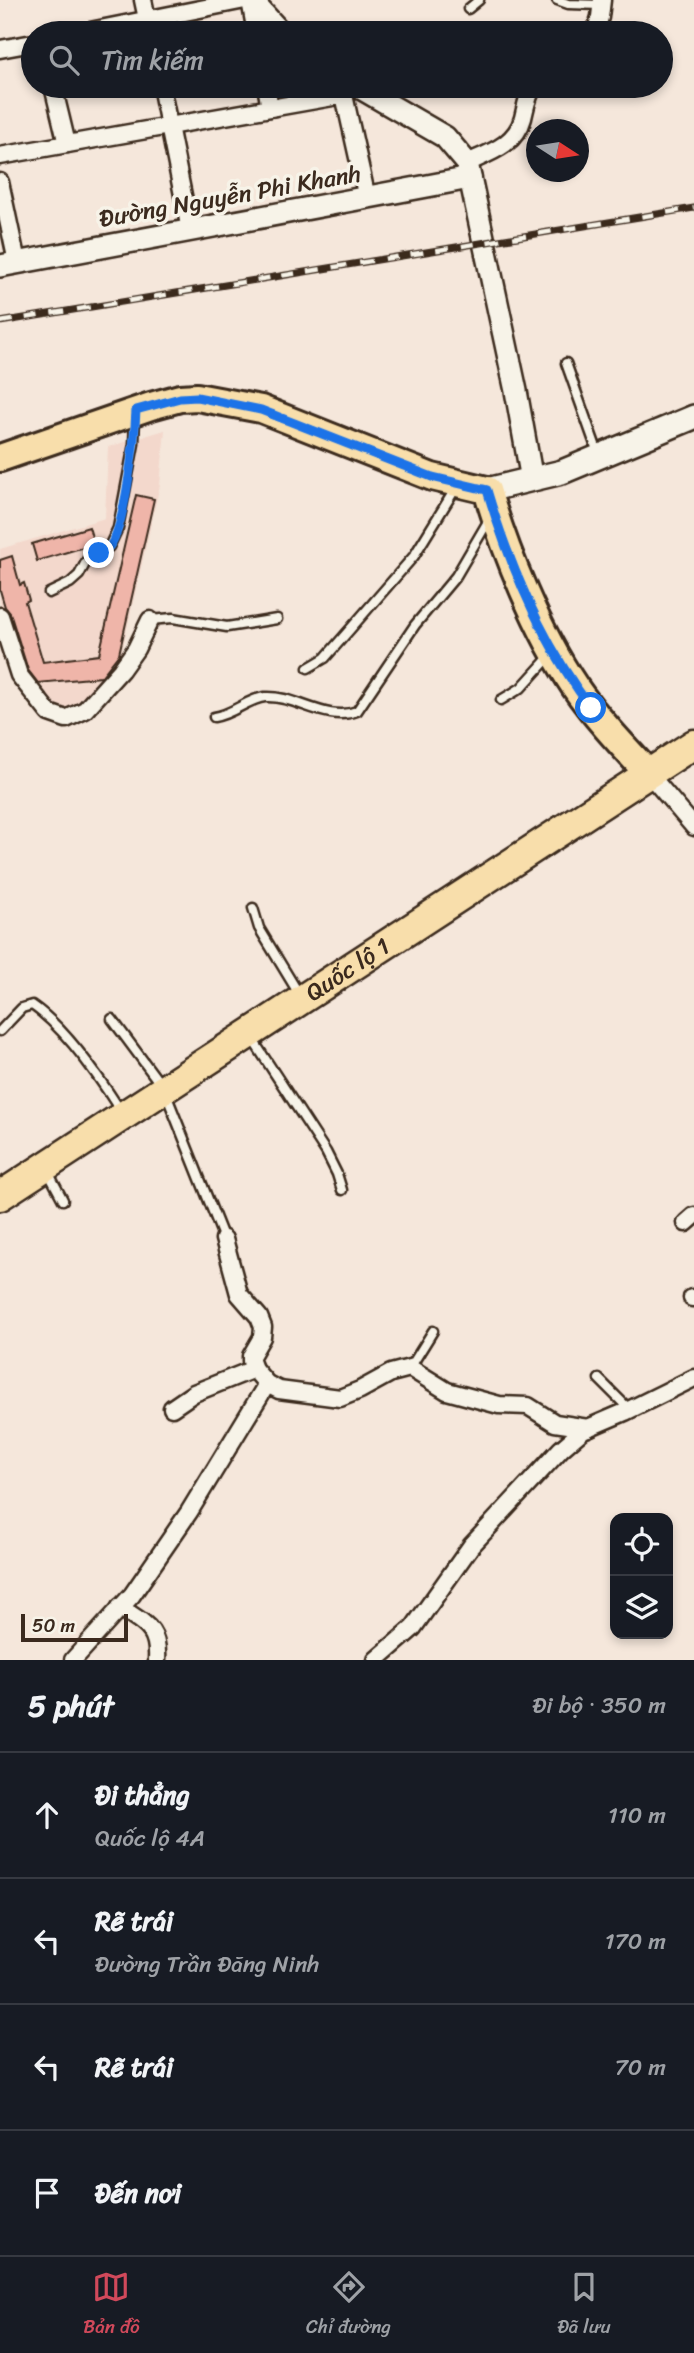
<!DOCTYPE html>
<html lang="vi">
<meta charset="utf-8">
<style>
:root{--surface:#171b24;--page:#20242c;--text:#f1f3f6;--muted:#9ea1a6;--line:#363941;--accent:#d1495b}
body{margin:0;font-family:Sriracha,sans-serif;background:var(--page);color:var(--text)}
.controls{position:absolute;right:21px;bottom:21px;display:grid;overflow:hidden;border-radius:14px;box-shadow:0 4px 10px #0003}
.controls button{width:63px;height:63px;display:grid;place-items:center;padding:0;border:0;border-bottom:2px solid var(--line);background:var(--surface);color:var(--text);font:35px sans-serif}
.compass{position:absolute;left:526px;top:119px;width:63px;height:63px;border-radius:50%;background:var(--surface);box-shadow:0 4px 10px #0003;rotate:102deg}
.scale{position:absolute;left:21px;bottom:18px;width:107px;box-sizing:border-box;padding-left:7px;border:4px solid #3b2a1e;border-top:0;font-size:19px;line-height:24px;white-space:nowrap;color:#3b2a1e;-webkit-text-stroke:5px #f7f3e8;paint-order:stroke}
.stop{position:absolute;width:21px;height:21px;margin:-16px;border:5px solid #1a73e8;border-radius:50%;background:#fff}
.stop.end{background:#1a73e8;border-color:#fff;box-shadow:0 2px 7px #0008}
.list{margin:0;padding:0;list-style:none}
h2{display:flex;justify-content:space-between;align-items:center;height:91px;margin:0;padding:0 28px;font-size:30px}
h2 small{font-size:23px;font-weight:400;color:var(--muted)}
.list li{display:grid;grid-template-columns:46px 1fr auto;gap:21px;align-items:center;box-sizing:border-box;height:126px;padding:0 28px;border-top:2px solid var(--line)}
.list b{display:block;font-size:26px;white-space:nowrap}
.list p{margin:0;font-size:23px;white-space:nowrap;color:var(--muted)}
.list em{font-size:23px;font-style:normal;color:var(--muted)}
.icon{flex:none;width:38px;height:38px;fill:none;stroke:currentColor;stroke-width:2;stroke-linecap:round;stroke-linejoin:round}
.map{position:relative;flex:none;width:694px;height:1660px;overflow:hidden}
.search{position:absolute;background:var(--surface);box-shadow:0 4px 10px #0003;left:21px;right:21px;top:21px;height:77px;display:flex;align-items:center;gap:18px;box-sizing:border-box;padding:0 24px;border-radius:38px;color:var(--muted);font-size:26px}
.sheet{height:595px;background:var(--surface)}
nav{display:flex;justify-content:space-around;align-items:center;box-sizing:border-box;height:98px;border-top:2px solid var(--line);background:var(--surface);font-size:19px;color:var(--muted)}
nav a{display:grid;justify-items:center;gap:4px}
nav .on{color:var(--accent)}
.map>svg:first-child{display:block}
</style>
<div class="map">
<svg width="694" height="1660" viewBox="0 0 694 1660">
<rect width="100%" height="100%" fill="#f5e7db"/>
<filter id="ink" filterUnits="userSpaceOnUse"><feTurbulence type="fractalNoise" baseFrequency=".0143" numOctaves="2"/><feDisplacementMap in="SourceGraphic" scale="14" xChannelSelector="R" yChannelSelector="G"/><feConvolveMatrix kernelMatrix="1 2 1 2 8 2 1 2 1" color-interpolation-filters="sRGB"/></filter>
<g filter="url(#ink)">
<!-- built -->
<path fill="#f3d8cc" d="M165,430L160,485L119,664L83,701L74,707L60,709L21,668L0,602V549L105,518L108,447Z"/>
<!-- building -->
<g fill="#efb5a9" stroke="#3b2a1e" stroke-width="2">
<path d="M136,495L154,499L119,654L101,677L38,683L28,670L10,613L5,607L0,590V560L12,556L20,585L24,583L29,600L25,602L43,662L99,655Z"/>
<path d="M89,527L94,544L37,561L32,544Z"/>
</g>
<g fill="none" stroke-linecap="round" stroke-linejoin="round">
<!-- service casing -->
<g stroke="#3b2a1e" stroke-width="13">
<g id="service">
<path d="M557,0L568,4L601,5"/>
<path d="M468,9L479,0"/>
<path d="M566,363L598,453"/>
<path d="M49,593L70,583L79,575L87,560L109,547L118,528L134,444L135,417"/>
<path d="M150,620L173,618L227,627L277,619"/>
<path d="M308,668L325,658L414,556L457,486"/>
<path d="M501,700L521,688L551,655"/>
<path d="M214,717C234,714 247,699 265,697C296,695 326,723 357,711L415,625L456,576L490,518"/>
<path d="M253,908L259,928L299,994"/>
<path d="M112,1019L164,1089L224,1239"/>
<path d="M0,1031L22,1008L32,1005C64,1027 99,1077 120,1110"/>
<path d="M251,1037L326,1152L337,1174L342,1190"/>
<path d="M48,1172L63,1200"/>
<path d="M410,1368L433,1331"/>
<path d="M599,1379L630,1410"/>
</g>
</g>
<!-- minor casing -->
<g stroke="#3b2a1e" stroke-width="21">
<g id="minor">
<path d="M143,0L150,33"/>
<path d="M250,0L256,33"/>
<path d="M80,33L245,0"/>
<path d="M595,33L600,17L602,0"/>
<path d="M0,49L33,43"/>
<path d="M53,86L67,144"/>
<path d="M161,86L190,230"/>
<path d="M266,86L270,108"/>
<path d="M0,156L344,95L367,198"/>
<path d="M467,163C489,153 516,145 523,118C526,106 527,96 534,86"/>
<path d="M0,182L17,262"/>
<path d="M0,616L19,675L49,713L66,719L85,710L121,670L136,649L150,620"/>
<path d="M649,774L694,827"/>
<path d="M686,1223L694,1216"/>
<path d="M224,1239L239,1294L259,1317L263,1327L262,1337L251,1356V1361L254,1369L267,1384L279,1390L340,1398L360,1390L391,1373L410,1368L447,1391L499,1405L528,1406L555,1423L588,1428"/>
<path d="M692,1298H694"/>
<path d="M172,1408L194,1393L254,1369"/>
<path d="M120,1607C144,1624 159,1627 157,1660"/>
<path d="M73,1660L132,1595L189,1512L267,1384"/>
<path d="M376,1660L413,1628L471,1546L561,1449L583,1430L625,1412L694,1378"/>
</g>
</g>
<!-- tertiary casing -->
<g stroke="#3b2a1e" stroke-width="26">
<g id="tertiary">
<path d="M251,0L281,33"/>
<path d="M357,86L445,137L467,163L516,391L532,480"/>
<path d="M0,266L470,178"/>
</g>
</g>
<!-- secondary casing -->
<g stroke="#3b2a1e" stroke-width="28">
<path id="secondary" d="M487,490L562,472L694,417"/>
</g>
<!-- primary casing -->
<g stroke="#3b2a1e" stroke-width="32">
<path id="primary" d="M0,458L151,406L180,398L197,397L261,409L432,477L487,490C506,554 538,632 575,687C597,719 623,746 649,774"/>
</g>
<!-- trunk casing -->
<g stroke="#3b2a1e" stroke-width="33">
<g id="trunk">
<path id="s1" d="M0,1196L694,744"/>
</g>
</g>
<!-- service -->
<use href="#service" stroke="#f7f3e8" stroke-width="8"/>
<!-- minor -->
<use href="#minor" stroke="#f7f3e8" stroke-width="16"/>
<!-- tertiary -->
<use href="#tertiary" stroke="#f7f3e8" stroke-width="21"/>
<!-- secondary -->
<use href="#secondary" stroke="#f7f3e8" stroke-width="23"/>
<!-- primary -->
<use href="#primary" stroke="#f8deab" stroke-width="26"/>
<!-- trunk -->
<use href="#trunk" stroke="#f8deab" stroke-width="28"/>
<!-- rail casing -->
<g stroke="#3b2a1e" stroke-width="7">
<path id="rail" d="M0,322L694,208"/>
</g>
<!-- rail -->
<use href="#rail" stroke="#f7f3e8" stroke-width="4.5" stroke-dasharray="13" stroke-linecap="butt"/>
</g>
</g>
<g fill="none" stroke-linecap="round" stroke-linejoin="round" filter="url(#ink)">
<!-- route -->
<path stroke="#1a73e8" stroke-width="9" d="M99,553C102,551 106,550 108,548C125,533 135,435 136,410L180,398L197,397L261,410L432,477L487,490C510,567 543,644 591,708"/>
</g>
<g text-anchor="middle" stroke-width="7" stroke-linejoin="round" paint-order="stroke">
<!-- street labels -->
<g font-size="24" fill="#3b2a1e" stroke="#f7f3e8">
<text transform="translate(230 196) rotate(-10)" y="8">Đường Nguyễn Phi Khanh</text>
<text dy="8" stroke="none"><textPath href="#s1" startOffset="415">Quốc lộ 1</textPath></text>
</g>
</g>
</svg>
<div class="controls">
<button><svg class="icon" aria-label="locate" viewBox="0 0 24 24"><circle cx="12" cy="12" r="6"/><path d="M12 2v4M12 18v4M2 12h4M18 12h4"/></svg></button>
<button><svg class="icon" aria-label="layers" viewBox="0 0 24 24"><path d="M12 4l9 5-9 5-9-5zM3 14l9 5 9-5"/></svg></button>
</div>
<svg class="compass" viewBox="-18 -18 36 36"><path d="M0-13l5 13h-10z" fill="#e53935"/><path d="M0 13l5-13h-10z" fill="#9ea1a6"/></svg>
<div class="scale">50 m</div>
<div class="stop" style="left:591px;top:708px"></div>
<div class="stop end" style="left:99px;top:553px"></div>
<div class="search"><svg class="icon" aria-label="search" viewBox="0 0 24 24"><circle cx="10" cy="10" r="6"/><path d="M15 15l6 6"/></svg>Tìm kiếm</div>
</div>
<section class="sheet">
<h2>5 phút<small>Đi bộ · 350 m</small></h2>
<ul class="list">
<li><svg class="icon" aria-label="ahead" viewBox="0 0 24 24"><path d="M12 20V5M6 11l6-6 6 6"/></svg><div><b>Đi thẳng</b><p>Quốc lộ 4A</p></div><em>110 m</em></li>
<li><svg class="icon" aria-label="left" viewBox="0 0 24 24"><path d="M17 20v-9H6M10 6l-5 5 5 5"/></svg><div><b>Rẽ trái</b><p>Đường Trần Đăng Ninh</p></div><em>170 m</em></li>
<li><svg class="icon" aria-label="left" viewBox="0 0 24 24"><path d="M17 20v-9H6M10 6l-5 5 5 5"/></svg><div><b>Rẽ trái</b></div><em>70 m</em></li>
<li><svg class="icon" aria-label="arrive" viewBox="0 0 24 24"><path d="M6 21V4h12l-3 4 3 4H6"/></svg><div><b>Đến nơi</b></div></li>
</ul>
</section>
<nav>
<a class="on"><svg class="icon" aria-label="map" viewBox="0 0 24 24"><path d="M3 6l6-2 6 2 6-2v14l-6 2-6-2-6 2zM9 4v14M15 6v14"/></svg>Bản đồ</a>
<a><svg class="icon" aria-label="directions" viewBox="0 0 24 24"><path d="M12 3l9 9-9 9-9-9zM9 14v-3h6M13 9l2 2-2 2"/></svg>Chỉ đường</a>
<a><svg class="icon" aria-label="saved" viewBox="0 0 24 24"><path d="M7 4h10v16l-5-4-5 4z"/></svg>Đã lưu</a>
</nav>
